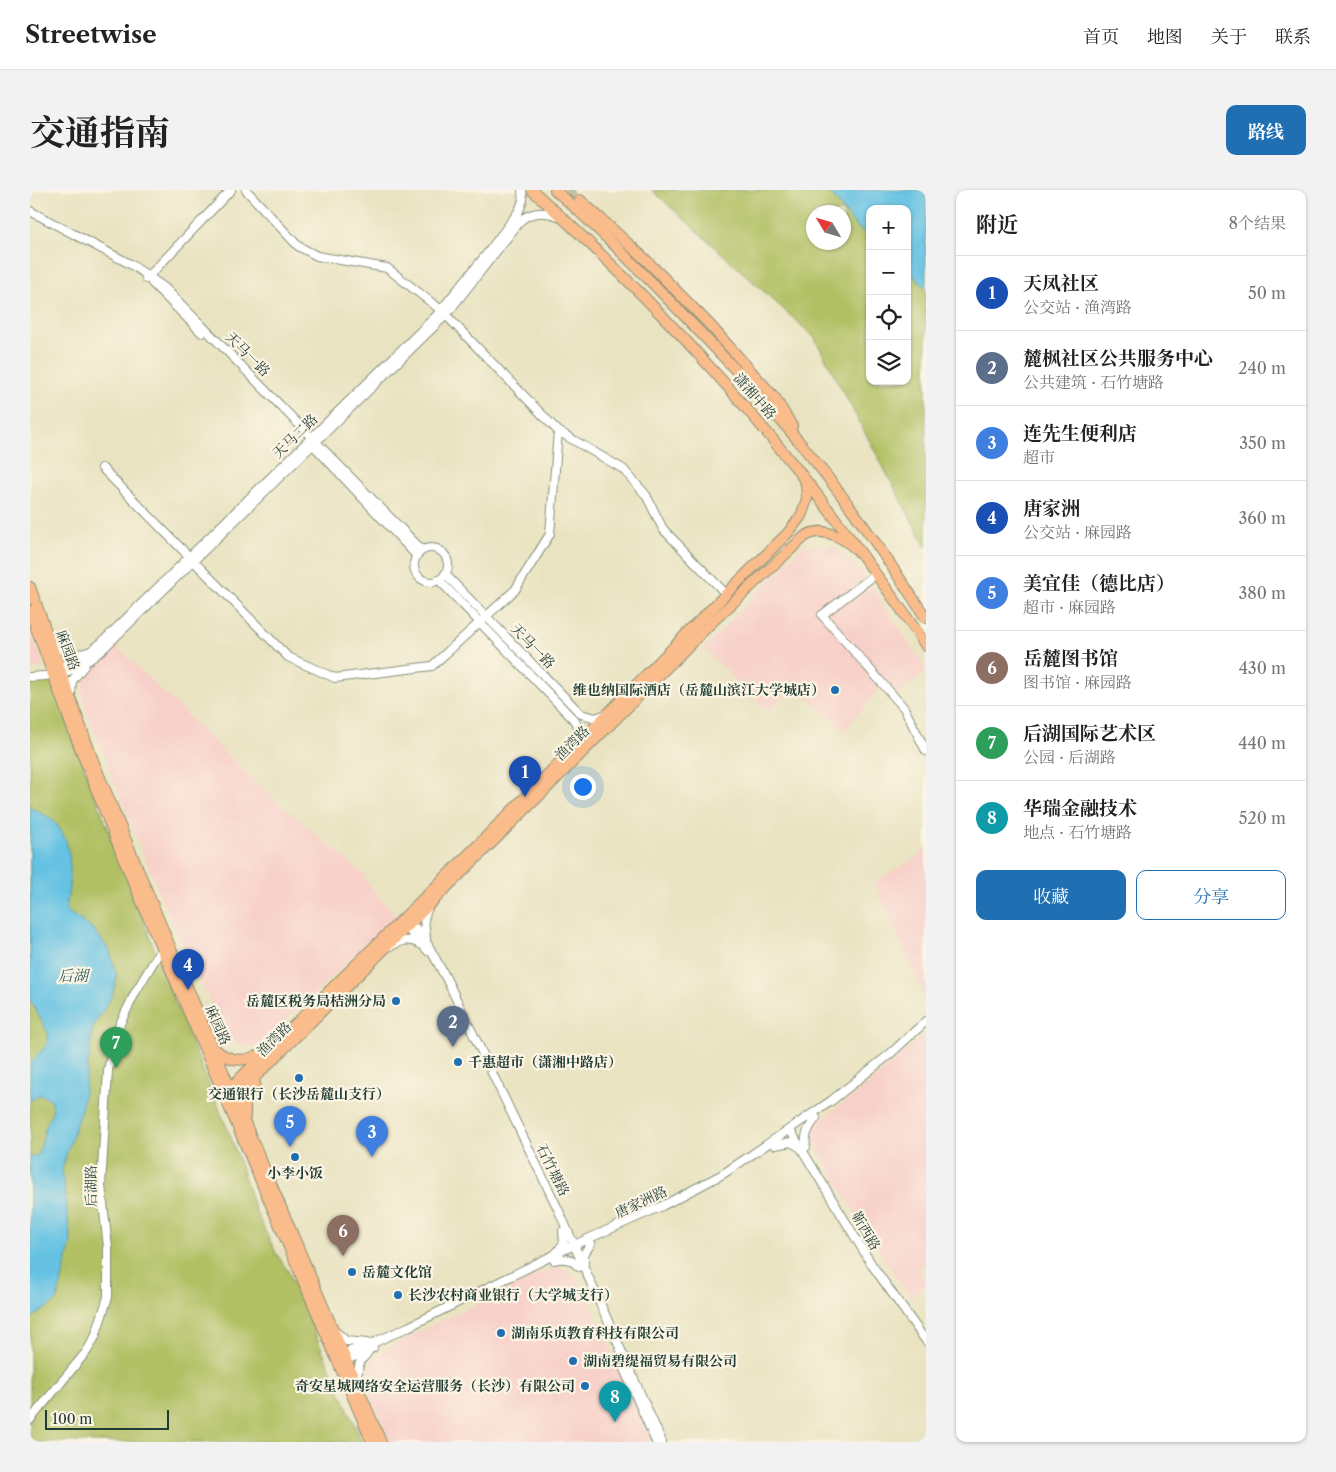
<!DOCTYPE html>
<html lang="zh">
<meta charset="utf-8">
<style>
:root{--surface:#fff;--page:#f2f2f2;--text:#222;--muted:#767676;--line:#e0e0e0;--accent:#1f6fb2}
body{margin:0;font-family:"Libre Caslon Text","Noto Serif SC",serif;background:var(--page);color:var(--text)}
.controls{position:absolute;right:15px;top:15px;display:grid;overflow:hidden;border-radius:10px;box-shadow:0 1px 4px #0004}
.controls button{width:45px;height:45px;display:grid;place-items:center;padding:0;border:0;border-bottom:1px solid var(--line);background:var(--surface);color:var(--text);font:25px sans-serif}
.compass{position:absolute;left:776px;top:15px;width:45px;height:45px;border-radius:50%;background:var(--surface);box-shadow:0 1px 4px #0004;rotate:308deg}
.scale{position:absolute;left:15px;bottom:12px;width:124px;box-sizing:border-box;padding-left:5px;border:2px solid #1f3d34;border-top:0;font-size:14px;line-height:18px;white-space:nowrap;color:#1f3d34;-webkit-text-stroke:4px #fcf5e5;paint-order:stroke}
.you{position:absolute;left:552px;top:596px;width:18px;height:18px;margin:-12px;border:4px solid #fff;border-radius:50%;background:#1a73e8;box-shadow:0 0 0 8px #1a73e833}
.badge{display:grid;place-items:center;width:32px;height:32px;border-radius:50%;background:var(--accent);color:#fff;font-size:16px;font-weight:700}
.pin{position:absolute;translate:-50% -41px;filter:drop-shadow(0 1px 2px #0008)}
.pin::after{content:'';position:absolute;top:26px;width:18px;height:15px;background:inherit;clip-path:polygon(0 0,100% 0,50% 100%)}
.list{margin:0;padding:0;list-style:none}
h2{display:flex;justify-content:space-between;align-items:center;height:65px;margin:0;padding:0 20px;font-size:21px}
h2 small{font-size:16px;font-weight:400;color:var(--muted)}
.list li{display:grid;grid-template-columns:32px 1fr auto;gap:15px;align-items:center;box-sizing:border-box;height:75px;padding:0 20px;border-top:1px solid var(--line)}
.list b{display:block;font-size:19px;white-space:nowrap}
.list p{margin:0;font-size:16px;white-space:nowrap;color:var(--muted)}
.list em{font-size:16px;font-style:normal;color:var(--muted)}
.actions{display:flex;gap:10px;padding:15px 20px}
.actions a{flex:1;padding:11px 0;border:1px solid var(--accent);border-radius:10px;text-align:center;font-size:18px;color:var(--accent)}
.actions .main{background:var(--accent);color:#fff}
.icon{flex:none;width:28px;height:28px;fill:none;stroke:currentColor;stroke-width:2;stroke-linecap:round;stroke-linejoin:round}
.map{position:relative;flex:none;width:896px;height:1252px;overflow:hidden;border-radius:10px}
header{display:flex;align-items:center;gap:30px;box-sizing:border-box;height:70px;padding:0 25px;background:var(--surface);border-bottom:1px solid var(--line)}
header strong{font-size:24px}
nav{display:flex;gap:28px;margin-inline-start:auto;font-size:18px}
.intro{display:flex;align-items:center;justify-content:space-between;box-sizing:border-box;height:120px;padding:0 30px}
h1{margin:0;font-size:35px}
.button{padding:12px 22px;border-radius:10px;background:var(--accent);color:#fff;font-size:18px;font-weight:700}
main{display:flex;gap:30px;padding:0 30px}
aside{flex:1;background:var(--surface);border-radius:10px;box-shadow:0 1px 4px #0004}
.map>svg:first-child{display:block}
</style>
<header>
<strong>Streetwise</strong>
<nav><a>首页</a><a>地图</a><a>关于</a><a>联系</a></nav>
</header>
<div class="intro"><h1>交通指南</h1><a class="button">路线</a></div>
<main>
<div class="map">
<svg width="896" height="1252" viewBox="0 0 896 1252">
<rect width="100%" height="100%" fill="#fcf5e5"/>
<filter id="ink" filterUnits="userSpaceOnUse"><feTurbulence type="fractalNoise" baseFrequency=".02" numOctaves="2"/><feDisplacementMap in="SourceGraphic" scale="10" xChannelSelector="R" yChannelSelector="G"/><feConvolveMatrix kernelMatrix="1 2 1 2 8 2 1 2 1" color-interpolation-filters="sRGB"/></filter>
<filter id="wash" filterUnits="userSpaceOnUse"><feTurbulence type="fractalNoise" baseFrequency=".0096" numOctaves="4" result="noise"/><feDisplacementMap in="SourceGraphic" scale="20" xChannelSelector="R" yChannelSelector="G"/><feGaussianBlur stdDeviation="1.12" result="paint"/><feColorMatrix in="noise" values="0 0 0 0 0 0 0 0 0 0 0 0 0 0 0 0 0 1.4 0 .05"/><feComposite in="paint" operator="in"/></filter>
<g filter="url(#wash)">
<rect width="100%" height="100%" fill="#e9e3c1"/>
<!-- built -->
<g fill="#f7d0c9">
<path d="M771,357H803L834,385L896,479V481L861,509L852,495L815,540L788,516L761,497L739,522L674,459Z"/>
<path d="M0,441L14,477L0,479Z"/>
<path d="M86,456L232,599L336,686L334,689L367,728L229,854L222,857H215L211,855L204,852L196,842L163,777L130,705L58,526L53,509V491L64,473Z"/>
<path d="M896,658V808L844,692L888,667Z"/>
<path d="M896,842V1071L887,1079L896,1091V1095L880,1108L829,1030L783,951L781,944L785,935L790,930L839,894Z"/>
<path d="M526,1077L536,1079L547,1088L621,1245L622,1252H359L337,1197V1185L340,1174L345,1166L364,1154L520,1079Z"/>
</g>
<!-- green -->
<g fill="#b1c063" stroke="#687e4c" fill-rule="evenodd">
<path d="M622,0H798L825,35L840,47V191H877V80L896,98V357L784,147ZM784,22H814V52H784Z"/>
<path d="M0,490L21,491L142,805L202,950L225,1020L246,1063L258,1081L332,1252H0Z"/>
</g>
<!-- water -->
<g fill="#65c2e3" stroke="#42808c">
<path d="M798,0H896V98L877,80V19H840V47L825,35Z"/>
<path d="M0,617C6,621 15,624 21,629C47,651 40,690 36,720L64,740L80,761L87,787L82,806L63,837L52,916L32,979L41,1052L27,1111L0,1129V966L3,967L7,966C11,958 12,952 14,943C16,931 35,908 9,905L0,911V874L17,854L18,843L0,809Z"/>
</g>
</g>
<g filter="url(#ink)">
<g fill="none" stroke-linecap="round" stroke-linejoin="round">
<!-- major-tunnel -->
<path stroke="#c1c2a5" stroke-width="10" stroke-dasharray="10 5" stroke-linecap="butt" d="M537,0L550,10"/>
<!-- minor casing -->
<g stroke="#84907a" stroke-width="10">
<g id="minor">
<path d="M0,21L102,75L135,98L392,360"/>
<path d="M116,89L201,0"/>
<path d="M122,93L172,143"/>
<path d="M528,241L593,279L616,305L633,339L696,404"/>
<path d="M286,258L386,365"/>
<path d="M72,278L258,467L305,488L402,476L485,400L520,344L528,241L411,120L357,78L287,66L268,56L216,0"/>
<circle cx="401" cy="375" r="17"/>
<path d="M415,384L551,524L566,528L576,524"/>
<path d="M846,384L792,425L874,518L896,561"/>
<path d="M409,390L545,531L550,542L546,554"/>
<path d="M21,451C31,462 43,467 58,462"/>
<path d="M24,478L47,471L70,454L406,126L460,60L489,21L493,10L492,0"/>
<path d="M0,487C32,486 47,481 72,460L416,125L491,30C503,21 515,21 528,26"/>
<path d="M41,506L42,491L54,476"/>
<path d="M377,729L393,746L416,788L528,1019L632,1252"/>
<path d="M374,735L398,761"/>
<path d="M396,748L394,728L398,718"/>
<path d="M361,756C371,750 380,748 390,754"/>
<path d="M760,940L842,1075L896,1151"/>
<path d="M745,955L761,952L771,958"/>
<path d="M776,957C774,945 779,937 786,928"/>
<path d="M527,1062L534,1053L533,1041"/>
<path d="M524,1070C535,1067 541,1069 549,1077"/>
<path d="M554,1073V1064L561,1053"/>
<path d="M305,1141L316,1151L337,1153"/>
<path d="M308,1165L341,1154L378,1137L544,1055L632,1016L693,984L801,911L860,864L896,831"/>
<path d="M313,1172L343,1158"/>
<path d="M594,1179L626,1252"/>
<path d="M326,1190L330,1172L338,1162"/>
<path d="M0,1230L57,1161L65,1147L78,1107V1057L71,996L78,881L85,844L105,803L133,756"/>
</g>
</g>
<!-- major casing -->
<g stroke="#84907a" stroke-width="12">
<g id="major">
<path d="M502,0C628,113 742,238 840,376C859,402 879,429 896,456"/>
<path d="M525,0C563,33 599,69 634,105C683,155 731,205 775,259C819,312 858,370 896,428"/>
<path d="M550,10L615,69L679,134L745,208L762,236"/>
<path d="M0,397L64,573L138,752L351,1252"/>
<path d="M0,421L43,540L94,670L342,1252"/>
<path d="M185,859C200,873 215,872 233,863"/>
<path d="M196,902L443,660L696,404L758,343L771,326L777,309L776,293L769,281"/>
<path d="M201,911L511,604L682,432L774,347C794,333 819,351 833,366"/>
<path d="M215,926V912L225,893"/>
</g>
</g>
<!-- minor -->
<use href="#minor" stroke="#fff" stroke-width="8"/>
<!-- major -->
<use href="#major" stroke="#fabc8b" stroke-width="10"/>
</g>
</g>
<!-- markers -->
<g fill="#1f6fb2" stroke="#fcf5e5" stroke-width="2">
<circle cx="805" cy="500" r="5"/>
<circle cx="366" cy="811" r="5"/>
<circle cx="428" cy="872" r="5"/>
<circle cx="269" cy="888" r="5"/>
<circle cx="265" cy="967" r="5"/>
<circle cx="322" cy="1082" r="5"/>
<circle cx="368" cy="1105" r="5"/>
<circle cx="471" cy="1143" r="5"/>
<circle cx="543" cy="1171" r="5"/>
<circle cx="555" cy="1196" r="5"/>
</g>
<g text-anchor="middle" stroke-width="4.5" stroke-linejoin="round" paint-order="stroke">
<!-- street labels -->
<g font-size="14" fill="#1f3d34" stroke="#fcf5e5">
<text transform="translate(218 164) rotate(45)" y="5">天马一路</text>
<text transform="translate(725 206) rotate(49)" y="5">潇湘中路</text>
<text transform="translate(265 246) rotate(-44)" y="5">天马二路</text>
<text transform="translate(503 456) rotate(46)" y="5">天马一路</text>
<text transform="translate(38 460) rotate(70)" y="5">麻园路</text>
<text transform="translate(542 553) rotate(-45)" y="5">渔湾路</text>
<text transform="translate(188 835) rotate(66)" y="5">麻园路</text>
<text transform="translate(244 849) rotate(-45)" y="5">渔湾路</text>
<text transform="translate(523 980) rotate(64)" y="5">石竹塘路</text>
<text transform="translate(61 996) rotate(-91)" y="5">后湖路</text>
<text transform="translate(611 1012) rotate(-25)" y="5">唐家洲路</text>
<text transform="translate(836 1041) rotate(59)" y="5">靳西路</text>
</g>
<!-- poi labels -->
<g font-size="14" font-weight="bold" fill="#1f3d34" stroke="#fcf5e5" text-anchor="start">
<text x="795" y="505" text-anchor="end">维也纳国际酒店（岳麓山滨江大学城店）</text>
<text x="356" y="816" text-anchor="end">岳麓区税务局桔洲分局</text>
<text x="438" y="877">千惠超市（潇湘中路店）</text>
<text x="269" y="909" text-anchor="middle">交通银行（长沙岳麓山支行）</text>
<text x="265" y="988" text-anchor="middle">小李小饭</text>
<text x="332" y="1087">岳麓文化馆</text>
<text x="378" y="1110">长沙农村商业银行（大学城支行）</text>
<text x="481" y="1148">湖南乐贞教育科技有限公司</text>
<text x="553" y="1176">湖南碧缇福贸易有限公司</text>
<text x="545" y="1201" text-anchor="end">奇安星城网络安全运营服务（长沙）有限公司</text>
</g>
<!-- water labels -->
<g font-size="15" font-style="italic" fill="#305e60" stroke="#fcf5e5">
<text x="43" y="791">后湖</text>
</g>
</g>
</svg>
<div class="controls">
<button>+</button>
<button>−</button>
<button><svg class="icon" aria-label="locate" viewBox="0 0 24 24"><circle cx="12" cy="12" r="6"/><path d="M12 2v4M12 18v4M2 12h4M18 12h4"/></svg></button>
<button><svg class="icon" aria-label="layers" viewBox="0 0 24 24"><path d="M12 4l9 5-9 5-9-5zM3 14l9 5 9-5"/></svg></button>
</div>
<svg class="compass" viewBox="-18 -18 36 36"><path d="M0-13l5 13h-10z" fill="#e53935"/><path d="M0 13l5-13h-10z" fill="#767676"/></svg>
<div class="scale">100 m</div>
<div class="you"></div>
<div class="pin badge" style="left:495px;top:607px;background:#1a4fb4">1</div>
<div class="pin badge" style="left:423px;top:857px;background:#5c6f8a">2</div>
<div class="pin badge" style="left:342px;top:967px;background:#3f7fe0">3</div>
<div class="pin badge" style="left:158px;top:800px;background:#1a4fb4">4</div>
<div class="pin badge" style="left:260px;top:957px;background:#3f7fe0">5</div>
<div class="pin badge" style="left:313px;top:1066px;background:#8d6e63">6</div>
<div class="pin badge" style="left:86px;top:878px;background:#2e9e5b">7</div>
<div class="pin badge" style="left:585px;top:1232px;background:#0f9aa8">8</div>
</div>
<aside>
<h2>附近<small>8个结果</small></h2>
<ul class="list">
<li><span class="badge" style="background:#1a4fb4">1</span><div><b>天凤社区</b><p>公交站 · 渔湾路</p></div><em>50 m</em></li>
<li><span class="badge" style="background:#5c6f8a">2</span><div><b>麓枫社区公共服务中心</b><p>公共建筑 · 石竹塘路</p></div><em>240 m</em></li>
<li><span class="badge" style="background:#3f7fe0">3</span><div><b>连先生便利店</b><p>超市</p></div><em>350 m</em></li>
<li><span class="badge" style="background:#1a4fb4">4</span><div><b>唐家洲</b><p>公交站 · 麻园路</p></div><em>360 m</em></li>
<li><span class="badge" style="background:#3f7fe0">5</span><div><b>美宜佳（德比店）</b><p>超市 · 麻园路</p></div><em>380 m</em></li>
<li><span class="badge" style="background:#8d6e63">6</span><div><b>岳麓图书馆</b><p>图书馆 · 麻园路</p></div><em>430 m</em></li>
<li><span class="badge" style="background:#2e9e5b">7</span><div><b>后湖国际艺术区</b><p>公园 · 后湖路</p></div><em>440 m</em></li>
<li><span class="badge" style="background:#0f9aa8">8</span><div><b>华瑞金融技术</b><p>地点 · 石竹塘路</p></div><em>520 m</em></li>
</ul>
<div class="actions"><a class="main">收藏</a><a>分享</a></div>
</aside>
</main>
